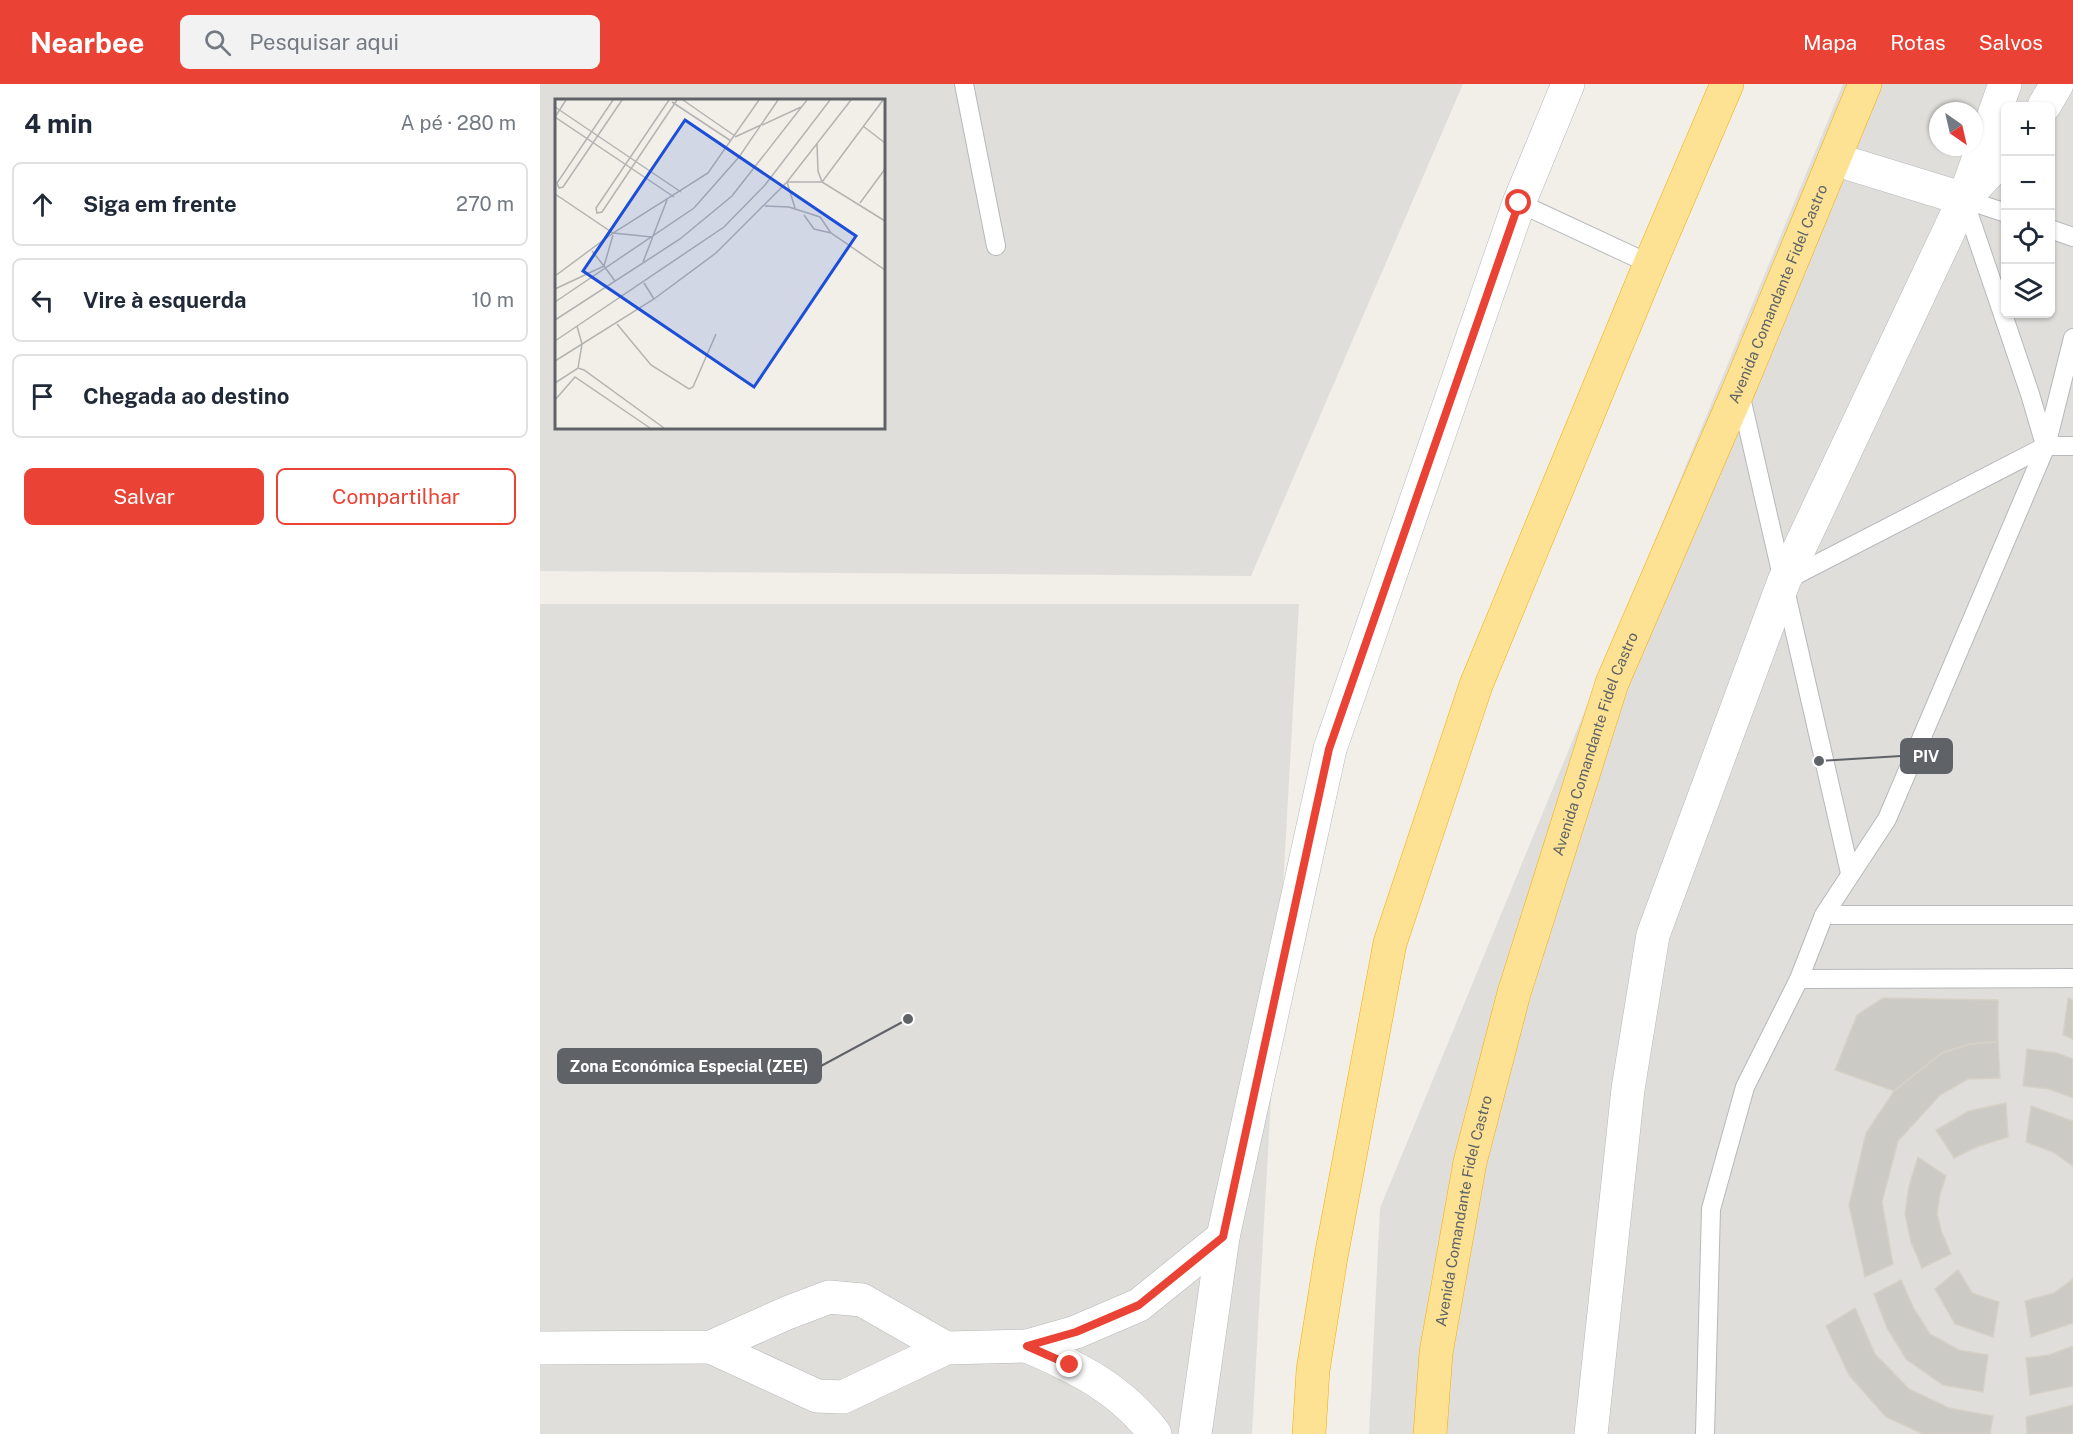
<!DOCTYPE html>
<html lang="pt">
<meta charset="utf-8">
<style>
:root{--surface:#fff;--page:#f2f2f3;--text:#1f2937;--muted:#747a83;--line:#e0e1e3;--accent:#ea4335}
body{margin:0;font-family:"Public Sans",sans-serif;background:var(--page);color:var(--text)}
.controls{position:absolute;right:18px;top:18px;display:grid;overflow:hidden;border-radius:9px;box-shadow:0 2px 4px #0004}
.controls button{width:54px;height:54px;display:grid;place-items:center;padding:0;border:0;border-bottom:2px solid var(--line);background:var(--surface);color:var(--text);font:30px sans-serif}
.compass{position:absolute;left:1389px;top:18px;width:54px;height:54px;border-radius:50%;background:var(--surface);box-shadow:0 2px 4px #0004;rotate:146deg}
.stop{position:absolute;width:18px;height:18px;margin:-14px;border:4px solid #ea4335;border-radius:50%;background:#fff}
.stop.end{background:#ea4335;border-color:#fff;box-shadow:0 2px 6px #0008}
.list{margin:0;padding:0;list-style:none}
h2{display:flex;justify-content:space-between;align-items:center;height:78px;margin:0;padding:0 24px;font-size:26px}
h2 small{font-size:20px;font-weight:400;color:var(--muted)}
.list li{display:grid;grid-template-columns:39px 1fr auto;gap:18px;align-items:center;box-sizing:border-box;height:84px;margin:0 12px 12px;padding:0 12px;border:2px solid var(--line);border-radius:9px}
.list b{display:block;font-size:22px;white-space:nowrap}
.list em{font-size:20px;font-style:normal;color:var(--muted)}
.actions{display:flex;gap:12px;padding:18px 24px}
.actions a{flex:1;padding:14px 0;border:2px solid var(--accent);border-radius:9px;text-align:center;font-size:21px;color:var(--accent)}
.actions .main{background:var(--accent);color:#fff}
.icon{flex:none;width:33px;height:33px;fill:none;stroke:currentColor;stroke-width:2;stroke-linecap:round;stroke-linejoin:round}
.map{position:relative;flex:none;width:1533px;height:1350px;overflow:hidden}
header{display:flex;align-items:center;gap:36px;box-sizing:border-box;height:84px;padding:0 30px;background:var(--accent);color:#fff}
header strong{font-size:28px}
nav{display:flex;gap:33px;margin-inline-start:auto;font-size:21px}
.search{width:420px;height:54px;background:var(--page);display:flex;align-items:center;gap:15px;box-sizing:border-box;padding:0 21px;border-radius:9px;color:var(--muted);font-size:22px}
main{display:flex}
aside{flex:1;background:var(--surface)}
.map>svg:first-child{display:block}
</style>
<header>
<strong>Nearbee</strong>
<div class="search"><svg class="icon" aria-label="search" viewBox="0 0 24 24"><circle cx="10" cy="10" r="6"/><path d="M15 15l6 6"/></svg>Pesquisar aqui</div>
<nav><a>Mapa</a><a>Rotas</a><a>Salvos</a></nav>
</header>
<main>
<aside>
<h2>4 min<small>A pé · 280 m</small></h2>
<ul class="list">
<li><svg class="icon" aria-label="ahead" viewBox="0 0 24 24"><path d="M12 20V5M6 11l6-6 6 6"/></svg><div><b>Siga em frente</b></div><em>270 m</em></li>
<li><svg class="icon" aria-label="left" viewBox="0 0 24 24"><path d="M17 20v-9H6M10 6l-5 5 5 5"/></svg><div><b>Vire à esquerda</b></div><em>10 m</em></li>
<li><svg class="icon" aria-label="arrive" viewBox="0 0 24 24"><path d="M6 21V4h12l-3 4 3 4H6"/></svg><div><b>Chegada ao destino</b></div></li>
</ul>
<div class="actions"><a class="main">Salvar</a><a>Compartilhar</a></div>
</aside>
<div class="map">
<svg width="1533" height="1350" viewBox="0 0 1533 1350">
<rect width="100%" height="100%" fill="#f1efe8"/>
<!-- industrial -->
<g fill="#e0deda" fill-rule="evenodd">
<path d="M0,0H923L711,492L0,487ZM16,16H344V344H16Z"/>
<path d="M1303,0H1533V1350H829L840,1124ZM1466,22H1510V230H1466ZM1398,27H1434V63H1398Z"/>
<path d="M0,520H759L712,1350H0Z"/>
</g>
<!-- building -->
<g fill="#cccac5" stroke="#d6d1c6" stroke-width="1.5">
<path d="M1343,914L1458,916V958L1430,960L1402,969L1354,1007L1295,986L1317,931Z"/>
<path d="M1528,914L1533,916V955L1523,951Z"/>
<path d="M1458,958L1460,994L1428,995L1400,1011L1358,1057L1342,1118L1353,1180L1325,1193L1309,1121L1326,1049L1354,1007L1402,969L1430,960Z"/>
<path d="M1487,965L1517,969L1533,975V1014L1509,1005L1483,1002Z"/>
<path d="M1466,1019L1468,1053L1439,1062L1414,1074L1396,1046L1429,1027Z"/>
<path d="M1491,1022L1533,1037V1082L1513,1068L1486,1058Z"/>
<path d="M1378,1073L1406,1092L1400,1110L1397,1130L1402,1149L1411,1170L1382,1184L1371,1158L1365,1130L1369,1102Z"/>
<path d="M1418,1186L1432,1209L1459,1218L1453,1253L1415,1240L1395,1205Z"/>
<path d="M1533,1195V1239L1491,1253L1485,1217L1514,1209Z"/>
<path d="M1361,1196L1374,1225L1390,1250L1419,1266L1448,1271L1443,1308L1403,1301L1366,1275L1347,1244L1334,1210Z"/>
<path d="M1315,1224L1335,1270L1369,1305L1409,1324L1453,1332L1450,1350H1383L1346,1333L1309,1291L1286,1242Z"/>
<path d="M1533,1262V1302L1490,1311L1486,1274L1509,1271Z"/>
<path d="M1533,1321V1350H1487L1486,1333Z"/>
</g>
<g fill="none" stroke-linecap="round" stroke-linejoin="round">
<!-- lane casing -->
<g stroke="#b5b8bc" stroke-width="20">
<g id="lane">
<path d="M424,0L456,162"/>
<path d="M1424,115L1466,129"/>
<path d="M1424,116L1490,310L1505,361"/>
<path d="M979,119L1110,180"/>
<path d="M1510,145L1533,153"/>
<path d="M1200,309L1310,789"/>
<path d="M1248,495L1506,362H1533"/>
<path d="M1284,831H1533"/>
<path d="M1259,895L1533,894"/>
<path d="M1165,1350L1171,1125L1205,1003L1259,895L1284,831L1347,735L1506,362L1533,254"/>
</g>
</g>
<!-- street casing -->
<g stroke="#b5b8bc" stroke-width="34">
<g id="street">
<path d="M1504,22L1517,0"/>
<path d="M1294,75L1424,115L1466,70"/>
<path d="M487,1262C538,1284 580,1304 615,1350"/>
<path d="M171,1263L277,1312L303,1313L406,1264L487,1262L536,1248L599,1221L683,1153"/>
<path d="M0,1264L171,1263L247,1229L289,1213L322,1216L406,1264"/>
<path d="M655,1350L683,1153L790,665L979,119L1028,0"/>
<path d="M1051,1350L1088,1005L1113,851L1244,497L1424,115L1465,0"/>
</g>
</g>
<!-- highway casing -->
<g stroke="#f9ab00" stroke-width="34">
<g id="highway">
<path d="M769,1350L773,1286L791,1173L850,859L936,601L1110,180L1187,0"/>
<path id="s1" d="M890,1350L896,1269L930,1078L974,909L1072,599L1199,305L1325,0"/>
</g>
</g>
<!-- lane -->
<use href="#lane" stroke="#fff" stroke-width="18"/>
<!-- street -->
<use href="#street" stroke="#fff" stroke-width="33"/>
<!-- highway -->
<use href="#highway" stroke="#fde293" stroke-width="33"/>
</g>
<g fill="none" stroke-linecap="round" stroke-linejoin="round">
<!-- route -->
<path stroke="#ea4335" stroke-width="8" d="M530,1281L487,1262L536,1248L599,1221L683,1153L789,665L979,119"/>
</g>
<g text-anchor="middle" stroke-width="4.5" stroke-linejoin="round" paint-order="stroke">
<!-- street labels -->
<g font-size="15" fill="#5f6368" stroke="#fff">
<text dy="5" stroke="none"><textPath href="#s1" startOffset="1198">Avenida Comandante Fidel Castro</textPath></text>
<text dy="5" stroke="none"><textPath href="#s1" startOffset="712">Avenida Comandante Fidel Castro</textPath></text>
<text dy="5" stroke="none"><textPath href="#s1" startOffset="226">Avenida Comandante Fidel Castro</textPath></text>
</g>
</g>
<!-- overview -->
<g transform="translate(15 15)">
<rect width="330" height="330" fill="#f1efe8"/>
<path fill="none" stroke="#b3b3b1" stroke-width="1.5" d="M11,1L0,18L119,98M58,1L2,84L4,89L8,88L67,1M114,1L41,109L42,114L47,113L122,1M128,1L180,37M328,1L267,83L330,122M117,3L176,42M0,8L126,93M207,26L246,8M308,27L330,44M180,38L206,26M262,45L263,72L267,83M0,95L58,134L97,138M305,104L330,70M210,107L234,108L265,118L276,134M240,109L232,83H267M249,116L259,130L276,134L330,171M37,152L49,167M88,163L112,101M49,167L58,136M0,177L58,134L153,74L204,1M89,184L99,200M0,190L49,167L60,182M0,203L139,109L184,58L223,1M0,221L125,140L177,97L252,1M62,225L96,266L134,290L138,288L161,235M22,227L27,245L23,269M0,242L169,128L210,86L275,1M0,262L99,200L161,154L232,83L296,1M0,284L23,269L29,271L109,329M0,301L20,278L95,329"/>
<path fill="#1d4ed8" fill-opacity="0.15" stroke="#1d4ed8" stroke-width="3" d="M130,21L301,137L199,288L28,172Z"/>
<rect width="330" height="330" fill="none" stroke="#5f6368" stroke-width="3"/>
</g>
<!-- callouts -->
<path fill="none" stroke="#5f6368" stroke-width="2" d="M1279 677L1361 672M368 935L281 982"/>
<g fill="#5f6368" stroke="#fff" stroke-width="2">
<circle cx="1279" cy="677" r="6"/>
<circle cx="368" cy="935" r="6"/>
</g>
<g fill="#5f6368" stroke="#5f6368" stroke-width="2">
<rect x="1361" y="655" width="51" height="34" rx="6"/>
<rect x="18" y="965" width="263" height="34" rx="6"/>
</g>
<g font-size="16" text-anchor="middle" font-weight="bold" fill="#fff">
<text x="1386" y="678">PIV</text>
<text x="149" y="988">Zona Económica Especial (ZEE)</text>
</g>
</svg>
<div class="controls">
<button>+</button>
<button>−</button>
<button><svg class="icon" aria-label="locate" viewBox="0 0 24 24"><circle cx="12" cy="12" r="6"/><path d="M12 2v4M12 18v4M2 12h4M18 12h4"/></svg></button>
<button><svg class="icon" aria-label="layers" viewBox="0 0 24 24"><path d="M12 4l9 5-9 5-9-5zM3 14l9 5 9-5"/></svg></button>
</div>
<svg class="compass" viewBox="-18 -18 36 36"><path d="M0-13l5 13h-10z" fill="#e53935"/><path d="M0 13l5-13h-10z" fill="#747a83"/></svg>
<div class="stop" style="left:979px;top:119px"></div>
<div class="stop end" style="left:530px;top:1281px"></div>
</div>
</main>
